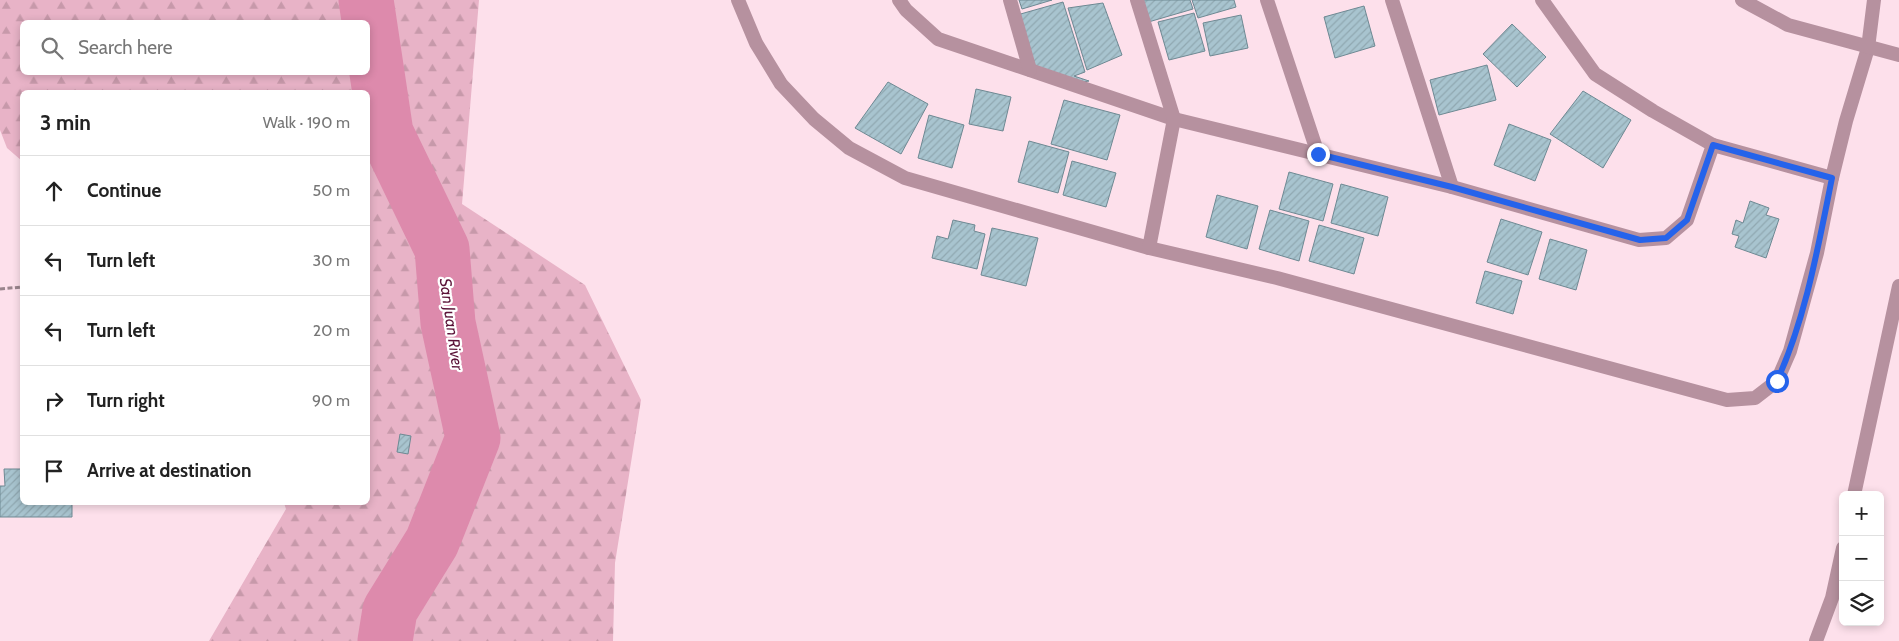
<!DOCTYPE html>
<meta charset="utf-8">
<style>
:root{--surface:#fff;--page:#f2f2f2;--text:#222;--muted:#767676;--line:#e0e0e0}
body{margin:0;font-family:Cabin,sans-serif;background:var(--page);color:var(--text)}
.controls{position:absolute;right:15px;bottom:15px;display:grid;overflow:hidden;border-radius:8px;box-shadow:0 2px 8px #0003}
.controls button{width:45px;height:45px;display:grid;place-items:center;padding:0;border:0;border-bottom:1px solid var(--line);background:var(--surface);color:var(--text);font:25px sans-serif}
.stop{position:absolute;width:15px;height:15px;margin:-11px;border:4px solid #2563eb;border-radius:50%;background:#fff}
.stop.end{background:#2563eb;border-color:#fff;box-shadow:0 1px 5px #0008}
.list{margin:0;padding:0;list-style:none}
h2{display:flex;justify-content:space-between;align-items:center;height:65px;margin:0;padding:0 20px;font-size:21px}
h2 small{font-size:16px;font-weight:400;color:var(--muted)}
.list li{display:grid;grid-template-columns:32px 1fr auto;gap:15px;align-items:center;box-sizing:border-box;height:70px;padding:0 20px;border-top:1px solid var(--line)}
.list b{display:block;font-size:19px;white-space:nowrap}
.list em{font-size:16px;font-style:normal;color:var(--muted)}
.icon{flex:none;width:28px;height:28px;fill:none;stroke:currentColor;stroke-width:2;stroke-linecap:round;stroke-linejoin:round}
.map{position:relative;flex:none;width:1899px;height:641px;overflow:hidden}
.search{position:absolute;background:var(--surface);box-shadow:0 2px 8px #0003;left:20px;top:20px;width:350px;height:55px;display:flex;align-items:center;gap:12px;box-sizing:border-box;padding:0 18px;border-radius:8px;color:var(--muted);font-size:19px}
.panel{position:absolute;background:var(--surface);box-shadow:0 2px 8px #0003;left:20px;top:90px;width:350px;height:415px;border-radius:8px}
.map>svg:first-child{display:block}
</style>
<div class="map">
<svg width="1899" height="641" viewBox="0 0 1899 641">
<defs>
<pattern id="forest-firs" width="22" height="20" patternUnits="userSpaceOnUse" patternTransform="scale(1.25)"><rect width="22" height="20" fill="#e8b3c7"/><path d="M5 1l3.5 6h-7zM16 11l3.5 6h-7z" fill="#c799aa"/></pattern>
<pattern id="building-hatch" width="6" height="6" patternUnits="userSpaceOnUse" patternTransform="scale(1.25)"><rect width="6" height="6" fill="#a8c4cf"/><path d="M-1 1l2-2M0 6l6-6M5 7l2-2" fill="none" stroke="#90a8b1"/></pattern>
</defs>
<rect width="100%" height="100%" fill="#fde0eb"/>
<!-- forest -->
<path fill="url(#forest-firs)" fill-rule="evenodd" d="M0,0H479L462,204L585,285L641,400L615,563L613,641H209L286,509L284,503L368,502V92H22V161L7,148L0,130ZM22,22H368V72H22Z"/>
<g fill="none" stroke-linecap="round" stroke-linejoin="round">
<!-- river -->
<path stroke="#dd8aac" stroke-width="55" d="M366,0L386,133L442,249L448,323L473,438L432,542L390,610L385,641"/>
</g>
<!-- building -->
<g fill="url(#building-hatch)" stroke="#6e8993">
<path d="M1019,0H1052L1022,9Z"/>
<path d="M1138,0H1190L1193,9L1145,23Z"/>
<path d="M1192,0H1234L1236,7L1198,18Z"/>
<path d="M1063,2L1085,72L1074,76L1089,81L1083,82L1034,69L1017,15Z"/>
<path d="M1103,3L1122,55L1087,70L1068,8Z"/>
<path d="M1364,6L1375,46L1335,58L1324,17Z"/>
<path d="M1194,13L1205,51L1169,60L1158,22Z"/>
<path d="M1241,15L1248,48L1210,56L1203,23Z"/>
<path d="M1512,24L1546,57L1517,87L1483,54Z"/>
<path d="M1487,65L1496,100L1439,115L1430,80Z"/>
<path d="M888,82L928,104L901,154L855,128Z"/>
<path d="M976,89L1011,97L1003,131L969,124Z"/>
<path d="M1583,91L1631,120L1603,168L1550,134Z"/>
<path d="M1064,100L1120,115L1107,160L1051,144Z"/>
<path d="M929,115L964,125L952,168L918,158Z"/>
<path d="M1509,124L1551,140L1535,181L1494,165Z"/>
<path d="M1029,141L1069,152L1058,193L1018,182Z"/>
<path d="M1072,161L1116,173L1106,207L1063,195Z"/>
<path d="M1289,172L1333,184L1323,221L1279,209Z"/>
<path d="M1341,184L1388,197L1378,236L1331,223Z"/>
<path d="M1217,195L1258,206L1247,249L1206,237Z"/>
<path d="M1750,201L1769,208L1766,215L1779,219L1766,258L1735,247L1739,236L1732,234L1736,220L1743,223Z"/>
<path d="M1270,210L1309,221L1299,261L1259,249Z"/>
<path d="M1501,219L1542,232L1528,275L1487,262Z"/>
<path d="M953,220L975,225L974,231L985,234L977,269L932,258L937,236L948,239Z"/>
<path d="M1319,225L1364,238L1354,274L1309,261Z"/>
<path d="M992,228L1038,238L1026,286L981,275Z"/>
<path d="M1550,239L1587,250L1576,290L1539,279Z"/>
<path d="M1485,271L1522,281L1513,314L1476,303Z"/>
<path d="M400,434L411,436L408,454L397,452Z"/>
<path d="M4,469H22V502H72V517H0V486H5Z"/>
</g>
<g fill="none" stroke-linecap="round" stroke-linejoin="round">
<!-- path -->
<path stroke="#9a858d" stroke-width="3" stroke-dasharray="5 2.5" stroke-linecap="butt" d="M0,289L22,287"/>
<!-- minor -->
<g stroke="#b6919f" stroke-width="14">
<path d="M738,0L756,43L781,84L814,119L849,148L905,178L1149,248L1277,278L1727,400L1755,398L1777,381L1790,351L1817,253L1832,178L1846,121L1868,48L1874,0"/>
<path d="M899,0L906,10L938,39L1174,119L1452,187L1639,240L1666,238L1687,220L1713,145L1653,111L1595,74L1542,0"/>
<path d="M1010,0L1030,70"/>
<path d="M1137,0L1174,119L1149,248"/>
<path d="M1267,0L1318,154"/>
<path d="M1392,0L1452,187"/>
<path d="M1742,0L1788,25L1899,55"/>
<path d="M1713,145L1832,178"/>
<path d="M1854,495L1899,286"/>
<path d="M1816,641L1832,598L1843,548"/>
</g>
</g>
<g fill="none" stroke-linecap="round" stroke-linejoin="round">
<!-- route -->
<path stroke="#2563eb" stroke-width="6" d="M1318,154L1452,187L1640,240L1666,238L1687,220L1713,145L1832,178C1818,247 1806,317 1777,381"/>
</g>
<g text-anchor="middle" stroke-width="4.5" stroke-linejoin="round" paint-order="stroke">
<!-- water labels -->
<g font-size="16" font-style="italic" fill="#5a1237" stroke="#fff">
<text transform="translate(452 324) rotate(82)" y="6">San Juan River</text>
</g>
</g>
</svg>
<div class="controls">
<button>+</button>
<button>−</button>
<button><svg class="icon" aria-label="layers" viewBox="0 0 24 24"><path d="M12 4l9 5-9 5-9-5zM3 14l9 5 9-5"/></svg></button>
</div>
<div class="stop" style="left:1777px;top:381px"></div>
<div class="stop end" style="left:1318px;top:154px"></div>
<div class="search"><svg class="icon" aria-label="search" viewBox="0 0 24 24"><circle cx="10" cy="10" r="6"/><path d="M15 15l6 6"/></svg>Search here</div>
<section class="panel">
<h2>3 min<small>Walk · 190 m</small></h2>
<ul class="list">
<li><svg class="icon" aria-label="ahead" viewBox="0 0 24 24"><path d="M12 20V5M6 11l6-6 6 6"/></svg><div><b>Continue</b></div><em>50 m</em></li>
<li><svg class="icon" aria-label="left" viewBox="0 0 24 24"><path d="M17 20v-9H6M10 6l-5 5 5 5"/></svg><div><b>Turn left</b></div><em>30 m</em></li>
<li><svg class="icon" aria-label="left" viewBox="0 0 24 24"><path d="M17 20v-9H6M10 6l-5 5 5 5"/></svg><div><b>Turn left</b></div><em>20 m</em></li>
<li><svg class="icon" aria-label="right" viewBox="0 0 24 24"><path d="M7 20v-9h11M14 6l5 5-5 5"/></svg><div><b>Turn right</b></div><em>90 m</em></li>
<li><svg class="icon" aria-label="arrive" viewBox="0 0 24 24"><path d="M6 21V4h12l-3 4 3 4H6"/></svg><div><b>Arrive at destination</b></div></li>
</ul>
</section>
</div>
